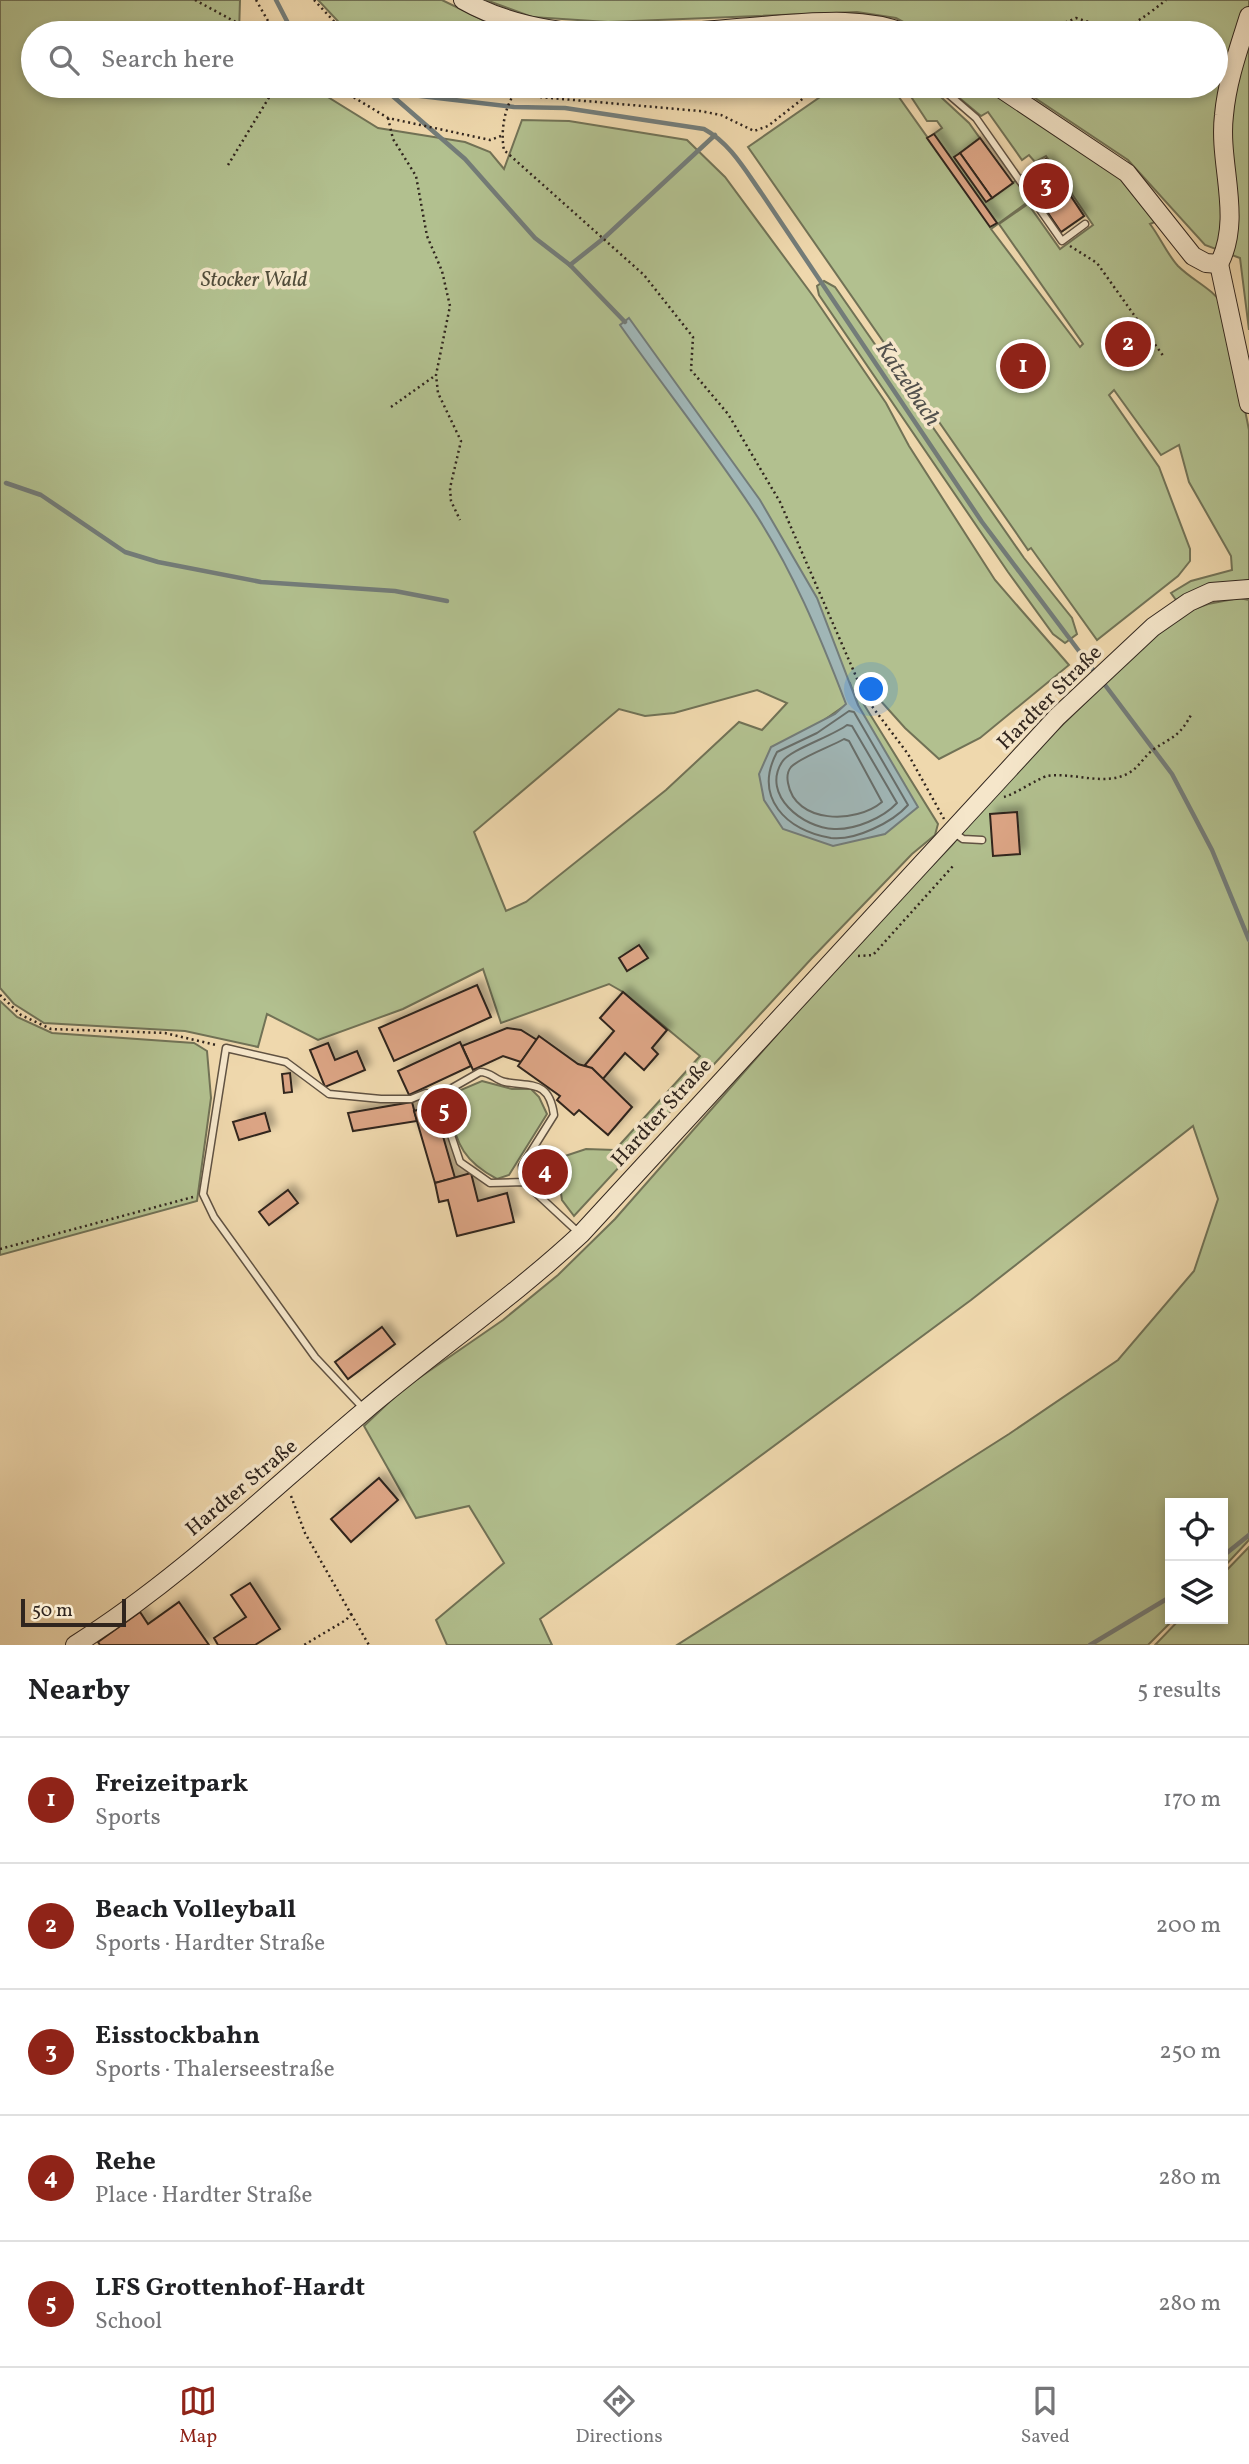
<!DOCTYPE html>
<meta charset="utf-8">
<style>
:root{--surface:#fff;--page:#f2f2f2;--text:#202124;--muted:#757577;--line:#e0e0e0;--accent:#8f2418}
body{margin:0;font-family:Vollkorn,serif;background:var(--page);color:var(--text)}
.controls{position:absolute;right:21px;bottom:21px;display:grid;overflow:hidden;border-radius:0px;box-shadow:0 4px 10px #0003}
.controls button{width:63px;height:63px;display:grid;place-items:center;padding:0;border:0;border-bottom:2px solid var(--line);background:var(--surface);color:var(--text);font:35px sans-serif}
.scale{position:absolute;left:21px;bottom:18px;width:105px;box-sizing:border-box;padding-left:7px;border:4px solid #30251e;border-top:0;font-size:19px;line-height:24px;white-space:nowrap;color:#30251e;-webkit-text-stroke:5px #f5e6ca;paint-order:stroke}
.you{position:absolute;left:872px;top:690px;width:24px;height:24px;margin:-18px;border:5px solid #fff;border-radius:50%;background:#1a73e8;box-shadow:0 0 0 10px #1a73e833}
.badge{display:grid;place-items:center;width:46px;height:46px;border-radius:50%;background:var(--accent);color:#fff;font-size:23px;font-weight:700}
.pin{position:absolute;translate:-50% -50%;border:4px solid #fff;box-shadow:0 2px 7px #0006}
.list{margin:0;padding:0;list-style:none}
h2{display:flex;justify-content:space-between;align-items:center;height:91px;margin:0;padding:0 28px;font-size:30px}
h2 small{font-size:23px;font-weight:400;color:var(--muted)}
.list li{display:grid;grid-template-columns:46px 1fr auto;gap:21px;align-items:center;box-sizing:border-box;height:126px;padding:0 28px;border-top:2px solid var(--line)}
.list b{display:block;font-size:26px;white-space:nowrap}
.list p{margin:0;font-size:23px;white-space:nowrap;color:var(--muted)}
.list em{font-size:23px;font-style:normal;color:var(--muted)}
.icon{flex:none;width:38px;height:38px;fill:none;stroke:currentColor;stroke-width:2;stroke-linecap:round;stroke-linejoin:round}
.map{position:relative;flex:none;width:1249px;height:1645px;overflow:hidden}
.search{position:absolute;background:var(--surface);box-shadow:0 4px 10px #0003;left:21px;right:21px;top:21px;height:77px;display:flex;align-items:center;gap:18px;box-sizing:border-box;padding:0 24px;border-radius:38px;color:var(--muted);font-size:26px}
.sheet{height:721px;background:var(--surface)}
nav{display:flex;justify-content:space-around;align-items:center;box-sizing:border-box;height:98px;border-top:2px solid var(--line);background:var(--surface);font-size:19px;color:var(--muted)}
nav a{display:grid;justify-items:center;gap:4px}
nav .on{color:var(--accent)}
.map>svg:first-child{display:block}
</style>
<div class="map">
<svg width="1249" height="1645" viewBox="0 0 1249 1645">
<defs>
<filter id="shadow"><feDropShadow dx="6" dy="-6" stdDeviation="3.5" flood-color="#0004"/></filter>
</defs>
<rect width="100%" height="100%" fill="#efd8ad"/>
<filter id="stains"><feTurbulence type="fractalNoise" baseFrequency=".00286" numOctaves="4"/><feColorMatrix values="0 0 0 0 .2 0 0 0 0 .09 0 0 0 0 .02 0 0 0 .5 -.17"/></filter>
<radialGradient id="worn" r=".72"><stop offset=".6" stop-color="#630" stop-opacity="0"/><stop offset="1" stop-color="#630" stop-opacity=".3"/></radialGradient>
<!-- green -->
<g fill="#b2c08f" stroke="#717256" stroke-width="2" fill-rule="evenodd">
<path d="M0,0H240L239,33H33V86H310L378,128L465,142L490,152L504,169L522,120L569,121L687,140L725,177L813,296L886,403L909,446L995,580L1069,665L980,738L939,759L905,728L862,680L863,703L938,824L935,835L912,854L812,958L574,1216L562,1200L556,1159L586,1149L615,1150L700,1056L623,992L609,984L501,1023L483,969L403,1009L318,1040L267,1014L258,1047L185,1031L44,1023L14,1004L0,988ZM850,683L858,705L814,727L847,704L840,687ZM757,690L787,703L762,730L739,722L666,790L526,902L506,911L474,832L619,709L645,716L674,713Z"/>
<path d="M318,0H442L510,33H349Z"/>
<path d="M486,0H1249V330L1240,258L1205,245L1128,160L1017,86H1216V33H924L896,18L857,12L608,22L532,17Z"/>
<path d="M836,86H891L928,138L942,128L937,121H927L904,86H929L969,123L1012,183L1047,161L1084,216L1061,232L1036,196L991,229L1080,347L1083,344L999,224L1028,204L1060,249L1093,225L1046,156L1035,162L1029,155L1022,160L988,112L981,116L945,86H982L1122,178L1157,221L1150,224C1160,237 1167,254 1178,266C1193,281 1212,288 1224,306L1249,430V580L1204,588L1176,600L1171,593L1191,581L1232,570L1231,556L1189,482L1179,445L1161,455L1114,390L1109,395L1159,467L1190,549V561L1178,576L1097,640L1031,548L1028,550L748,147Z"/>
<path d="M824,281L835,287L1024,558L1072,618L1077,634L1065,643L1053,634L1008,572L819,295L817,286Z"/>
<path d="M1239,598L1249,600V1540L1223,1568V1503H1170V1619H1174L1148,1645H677L1009,1434L1118,1360L1194,1271L1218,1199L1193,1126L971,1300L540,1619L552,1645H447L436,1620L504,1563L469,1506L416,1518L364,1426L403,1389L503,1320L558,1275L615,1219L861,939L952,845L1006,780L1140,649L1183,613L1208,604Z"/>
<path d="M0,1001L17,1017L52,1033L194,1043L207,1051L211,1098L197,1201L0,1255Z"/>
<path d="M482,1081L512,1089H531L539,1097L547,1114L509,1175L497,1179C460,1159 458,1143 447,1105L456,1092Z"/>
<path d="M1249,1547V1645H1155L1180,1619H1223V1574Z"/>
</g>
<!-- water -->
<path fill="#a0b6b6" stroke="#737c79" stroke-width="2" d="M629,318L760,500L817,598L858,705L918,807L885,834L833,846L783,829L764,800L759,774L771,747L835,714L846,704C820,636 792,568 751,507C710,445 663,386 620,325Z"/>
<g fill="none" stroke-linecap="round" stroke-linejoin="round">
<!-- shore -->
<g stroke="#686e6a" stroke-width="2">
<path d="M849,711L854,712L908,805C893,822 855,841 831,838C786,831 753,797 777,752L817,733Z"/>
<path d="M847,725L852,726L897,803C883,818 855,830 834,829C803,828 761,795 782,762C789,750 833,736 847,725Z"/>
<path d="M844,739L849,741L882,802C856,824 795,824 788,783C787,778 787,772 791,767C799,758 832,746 844,739Z"/>
</g>
<!-- stream -->
<g stroke="#737c79" stroke-width="4.5">
<path d="M276,0L290,27L300,33"/>
<path d="M379,86L387,91L412,95L514,107L565,108L704,129C730,143 745,170 762,194L982,522L1097,675"/>
<path d="M388,92L465,159L535,238L570,265L625,322"/>
<path d="M570,265L604,238L715,135"/>
<path d="M6,483L41,495L125,552L158,562L261,582L395,591L447,601"/>
<path d="M1102,681L1172,774L1212,850L1249,940"/>
<path d="M1223,1556L1249,1535"/>
<path d="M1090,1645L1170,1597"/>
</g>
</g>
<!-- building -->
<g fill="#dba484" stroke="#30251e" stroke-width="2" filter="url(#shadow)">
<path d="M934,134L997,223L990,227L927,138Z"/>
<path d="M980,138L1013,183L992,198L960,153Z"/>
<path d="M960,153L992,198L986,202L954,157Z"/>
<path d="M1046,159L1084,216L1061,232L1022,175Z"/>
<path d="M1017,812L1020,854L993,856L990,814Z"/>
<path d="M639,945L648,958L627,971L619,958Z"/>
<path d="M477,985L491,1017L394,1061L379,1028Z"/>
<path d="M623,992L667,1030L652,1048L658,1054L644,1070L625,1053L602,1080L585,1065L614,1031L600,1018Z"/>
<path d="M507,1028L521,1030L537,1040L521,1062L503,1056L473,1070L462,1046Z"/>
<path d="M539,1036L578,1064L592,1068L632,1107L608,1135L579,1110L574,1115L557,1100L560,1096L518,1066Z"/>
<path d="M460,1042L471,1066L409,1095L398,1071Z"/>
<path d="M328,1043L335,1060L357,1051L365,1070L325,1087L310,1050Z"/>
<path d="M290,1073L292,1092L284,1093L282,1074Z"/>
<path d="M412,1102L417,1121L353,1131L348,1113Z"/>
<path d="M434,1105L455,1178L435,1183L414,1111Z"/>
<path d="M265,1113L270,1131L239,1140L233,1122Z"/>
<path d="M471,1173L478,1201L507,1193L514,1222L457,1236L448,1200L439,1202L435,1183Z"/>
<path d="M288,1190L298,1203L269,1225L259,1212Z"/>
<path d="M382,1327L395,1344L348,1379L335,1362Z"/>
<path d="M379,1478L398,1500L351,1542L331,1519Z"/>
<path d="M250,1583L280,1629L255,1645H218L214,1638L246,1617L231,1595Z"/>
<path d="M179,1602L209,1645H100L98,1642L140,1612L148,1624Z"/>
</g>
<g fill="none" stroke-linecap="round" stroke-linejoin="round">
<!-- lane casing -->
<g stroke="#605242" stroke-width="9">
<g id="lane">
<path d="M939,86L976,118L1062,241L1085,224"/>
<path d="M953,832L963,839L982,840"/>
<path d="M438,1096L480,1072C491,1072 495,1080 505,1082C530,1087 549,1079 554,1115L522,1166L524,1182"/>
<path d="M363,1408L315,1357L214,1217L203,1194L226,1048L286,1062L329,1094L381,1099H411L426,1093L438,1096L460,1162L490,1183L524,1182L579,1233"/>
</g>
</g>
<!-- secondary casing -->
<g stroke="#30251e" stroke-width="20">
<g id="secondary">
<path d="M463,0C552,51 674,33 773,25C816,22 864,17 905,33"/>
<path d="M997,86L1127,173L1193,256L1206,263L1219,264C1243,217 1218,164 1224,115C1227,81 1239,48 1249,16"/>
<path d="M1219,264L1249,404"/>
<path d="M75,1645C180,1579 269,1491 363,1412C435,1351 512,1298 581,1234L1057,717L1153,627L1189,602L1211,592L1249,589"/>
</g>
</g>
<!-- path -->
<g stroke="#30251e" stroke-width="2.5" stroke-dasharray="2 3.5" stroke-linecap="butt">
<path d="M195,0L256,33"/>
<path d="M256,0L275,33"/>
<path d="M314,0L345,33"/>
<path d="M954,33L994,23L1027,33"/>
<path d="M1040,33L1076,18C1124,33 1127,31 1166,0"/>
<path d="M335,86L388,118L490,140L501,136"/>
<path d="M464,86L505,94L700,111L721,115L754,131L768,126L819,86"/>
<path d="M522,86C505,98 500,131 504,150L644,275L693,337L691,370L728,414L780,502L865,697L908,754L944,819"/>
<path d="M388,118L393,139L416,176L427,236L442,271L450,306L436,375L438,393L461,441L450,488L451,501L460,520"/>
<path d="M228,165L276,86"/>
<path d="M1070,246L1097,263L1164,357"/>
<path d="M391,407L436,375"/>
<path d="M1004,797C1017,793 1039,778 1047,776C1073,772 1103,786 1127,774C1139,768 1144,756 1154,749C1174,736 1180,736 1192,713"/>
<path d="M858,956L873,955L953,866"/>
<path d="M0,995L21,1015L51,1029L165,1033L216,1045"/>
<path d="M0,1249L193,1197"/>
<path d="M291,1496L305,1533L351,1614L346,1620L304,1645"/>
<path d="M351,1614L369,1645"/>
</g>
<!-- lane -->
<use href="#lane" stroke="#f5e6ca" stroke-width="6"/>
<!-- secondary -->
<use href="#secondary" stroke="#f5e6ca" stroke-width="18"/>
</g>
<g text-anchor="middle" stroke-width="7" stroke-linejoin="round" paint-order="stroke">
<!-- park labels -->
<g font-size="21" font-style="italic" fill="#504c3a" stroke="#f5e6ca">
<text x="254" y="286">Stocker Wald</text>
</g>
<!-- street labels -->
<g font-size="21" fill="#30251e" stroke="#f5e6ca">
<text transform="translate(1049 697) rotate(-45)" y="7">Hardter Straße</text>
<text transform="translate(661 1112) rotate(-48)" y="7">Hardter Straße</text>
<text transform="translate(241 1487) rotate(-40)" y="7">Hardter Straße</text>
</g>
<!-- water labels -->
<g font-size="23" font-style="italic" fill="#52504c" stroke="#f5e6ca">
<text transform="translate(909 383) rotate(56)" y="8">Katzelbach</text>
</g>
</g>
<rect width="100%" height="100%" filter="url(#stains)"/>
<rect width="100%" height="100%" fill="url(#worn)"/>
</svg>
<div class="controls">
<button><svg class="icon" aria-label="locate" viewBox="0 0 24 24"><circle cx="12" cy="12" r="6"/><path d="M12 2v4M12 18v4M2 12h4M18 12h4"/></svg></button>
<button><svg class="icon" aria-label="layers" viewBox="0 0 24 24"><path d="M12 4l9 5-9 5-9-5zM3 14l9 5 9-5"/></svg></button>
</div>
<div class="scale">50 m</div>
<div class="you"></div>
<div class="pin badge" style="left:1023px;top:366px">1</div>
<div class="pin badge" style="left:1128px;top:344px">2</div>
<div class="pin badge" style="left:1046px;top:186px">3</div>
<div class="pin badge" style="left:545px;top:1172px">4</div>
<div class="pin badge" style="left:444px;top:1111px">5</div>
<div class="search"><svg class="icon" aria-label="search" viewBox="0 0 24 24"><circle cx="10" cy="10" r="6"/><path d="M15 15l6 6"/></svg>Search here</div>
</div>
<section class="sheet">
<h2>Nearby<small>5 results</small></h2>
<ul class="list">
<li><span class="badge">1</span><div><b>Freizeitpark</b><p>Sports</p></div><em>170 m</em></li>
<li><span class="badge">2</span><div><b>Beach Volleyball</b><p>Sports · Hardter Straße</p></div><em>200 m</em></li>
<li><span class="badge">3</span><div><b>Eisstockbahn</b><p>Sports · Thalerseestraße</p></div><em>250 m</em></li>
<li><span class="badge">4</span><div><b>Rehe</b><p>Place · Hardter Straße</p></div><em>280 m</em></li>
<li><span class="badge">5</span><div><b>LFS Grottenhof-Hardt</b><p>School</p></div><em>280 m</em></li>
</ul>
</section>
<nav>
<a class="on"><svg class="icon" aria-label="map" viewBox="0 0 24 24"><path d="M3 6l6-2 6 2 6-2v14l-6 2-6-2-6 2zM9 4v14M15 6v14"/></svg>Map</a>
<a><svg class="icon" aria-label="directions" viewBox="0 0 24 24"><path d="M12 3l9 9-9 9-9-9zM9 14v-3h6M13 9l2 2-2 2"/></svg>Directions</a>
<a><svg class="icon" aria-label="saved" viewBox="0 0 24 24"><path d="M7 4h10v16l-5-4-5 4z"/></svg>Saved</a>
</nav>
